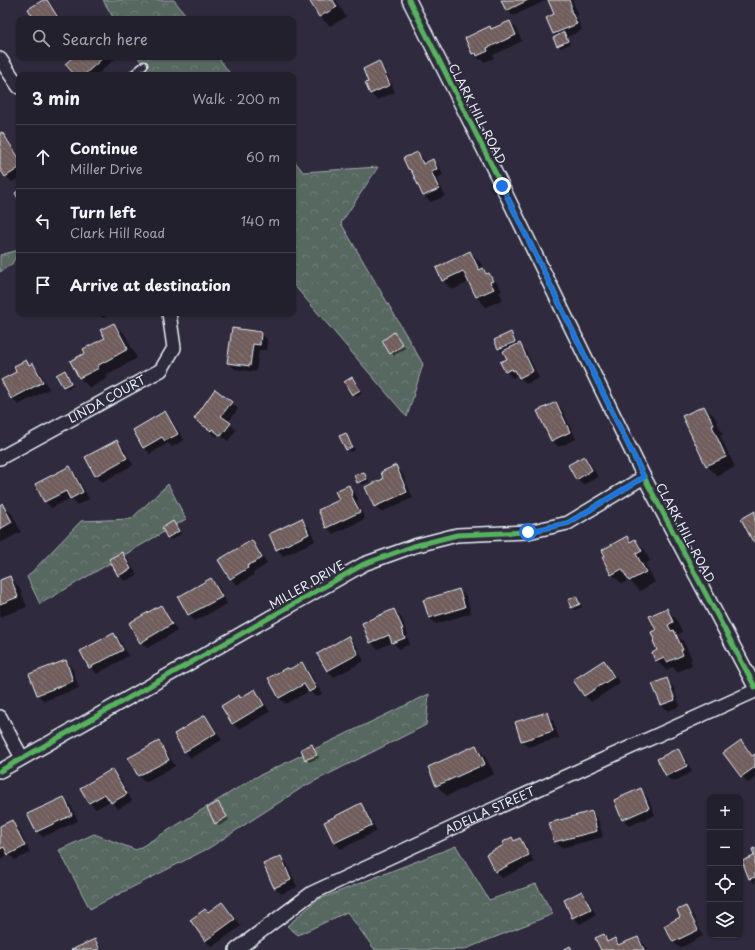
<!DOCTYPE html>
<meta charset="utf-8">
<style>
:root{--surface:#23202e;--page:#2f2d3a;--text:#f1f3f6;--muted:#a3a3aa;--line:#403e4a}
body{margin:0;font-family:"Playpen Sans",sans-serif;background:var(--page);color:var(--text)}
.controls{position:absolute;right:12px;bottom:12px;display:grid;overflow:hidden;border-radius:8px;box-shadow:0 1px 3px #0004}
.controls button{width:36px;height:36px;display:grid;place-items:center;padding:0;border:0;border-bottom:1px solid var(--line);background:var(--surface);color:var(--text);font:20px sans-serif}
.stop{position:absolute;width:12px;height:12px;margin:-9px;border:3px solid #1a73e8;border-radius:50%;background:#fff}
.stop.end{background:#1a73e8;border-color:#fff;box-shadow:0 1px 4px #0008}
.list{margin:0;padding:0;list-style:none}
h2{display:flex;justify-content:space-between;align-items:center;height:52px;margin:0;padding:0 16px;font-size:17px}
h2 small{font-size:13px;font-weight:400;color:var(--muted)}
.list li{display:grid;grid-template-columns:26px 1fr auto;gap:12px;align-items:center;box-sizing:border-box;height:64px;padding:0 16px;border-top:1px solid var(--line)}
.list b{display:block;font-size:15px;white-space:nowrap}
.list p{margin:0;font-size:13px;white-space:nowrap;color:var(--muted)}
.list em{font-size:13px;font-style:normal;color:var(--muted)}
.icon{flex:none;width:22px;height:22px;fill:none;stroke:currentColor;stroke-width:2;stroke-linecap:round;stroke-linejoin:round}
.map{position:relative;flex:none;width:755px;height:950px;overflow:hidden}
.search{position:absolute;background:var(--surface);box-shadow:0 1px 3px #0004;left:16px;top:16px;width:280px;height:44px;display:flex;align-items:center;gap:10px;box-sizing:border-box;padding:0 14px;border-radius:8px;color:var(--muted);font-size:15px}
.panel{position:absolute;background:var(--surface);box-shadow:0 1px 3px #0004;left:16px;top:72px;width:280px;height:244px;border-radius:8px}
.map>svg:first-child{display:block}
</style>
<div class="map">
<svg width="755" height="950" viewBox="0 0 755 950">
<defs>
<pattern id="forest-crowns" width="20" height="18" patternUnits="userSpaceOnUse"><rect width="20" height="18" fill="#576860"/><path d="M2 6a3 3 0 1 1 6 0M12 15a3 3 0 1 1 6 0" fill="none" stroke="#6f7e78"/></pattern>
<pattern id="building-back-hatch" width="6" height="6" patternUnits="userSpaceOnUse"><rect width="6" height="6" fill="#6f5d5c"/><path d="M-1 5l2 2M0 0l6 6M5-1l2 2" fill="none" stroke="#847574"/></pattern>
</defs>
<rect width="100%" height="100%" fill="#2f2a3d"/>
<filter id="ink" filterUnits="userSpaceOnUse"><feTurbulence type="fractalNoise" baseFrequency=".025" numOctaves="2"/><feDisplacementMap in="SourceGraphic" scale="8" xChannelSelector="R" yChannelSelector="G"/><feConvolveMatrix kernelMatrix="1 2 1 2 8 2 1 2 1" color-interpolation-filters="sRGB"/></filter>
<g filter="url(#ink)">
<!-- forest -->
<g fill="url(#forest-crowns)" stroke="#a0acac">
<path d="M103,0H174L189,19H114Z"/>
<path d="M138,57H218L231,75H149Z"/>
<path d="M293,159L303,172L378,167L341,223L423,364L407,417L293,284Z"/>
<path d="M19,250L12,264L0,272V255Z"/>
<path d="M168,484L186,519L40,604L27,577L81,521L131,519Z"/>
<path d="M429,694L426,725L303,787L209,848L90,909L59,850L94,834L136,850L254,778Z"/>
<path d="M456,846L489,900L536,884L553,914L463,950H375L347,912L298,935L287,926L317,900Z"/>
</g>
<!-- shadow -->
<g fill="#0007">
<path d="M45,0H47L52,6L61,19H36Z"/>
<path d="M310,0H336L346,17L330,26L320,17Z"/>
<path d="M502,0H547L513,16L507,10Z"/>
<path d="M549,0H572L577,12V18L582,30L567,37L570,44L561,48L558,45L557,37L554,34L556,15Z"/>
<path d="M510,22L516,28L522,41L493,55L494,58L484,62L482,59L480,60L473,54L466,38L492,30Z"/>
<path d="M75,57H117L97,75H76Z"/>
<path d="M378,63L385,69L395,92L377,100L371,94L366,84L370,82Z"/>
<path d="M2,133L8,140L19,156V178L12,182L6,176L0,167V135Z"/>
<path d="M418,153L424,159L426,164L433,160L439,167L443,175L437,178L445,196L431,202L424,196L414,174L409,169Z"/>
<path d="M470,252L480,262L483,269L498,284L502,291L499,292L503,299L486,307L477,297L469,282L452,290L443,280Z"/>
<path d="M98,313H111L103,318Z"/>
<path d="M114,324L124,333L137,358L106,376L108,378L90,388L80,378L71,361L86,353L106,338Z"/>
<path d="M261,333L267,339L266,350H259L256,372L235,369L229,363Z"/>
<path d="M511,334L514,336L518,346L520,345L526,351L539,378L526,384L518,375L512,378L506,371L508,360L504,351L502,352L499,349L496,340Z"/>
<path d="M397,336L405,348L394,356L391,353Z"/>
<path d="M26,361L30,366L33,364L39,371L49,389L18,405L12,398L18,372Z"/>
<path d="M64,372L67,375L73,386L66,389L63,387Z"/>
<path d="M355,382L362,393L356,397L345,383Z"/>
<path d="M231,402L238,409L228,422L236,430L228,441L219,434L217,437L201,425L195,419Z"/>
<path d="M555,403L562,409L576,439L559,447L552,441L538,411Z"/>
<path d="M704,407L714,416L723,435L720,436L735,467L717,475L707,466L683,417Z"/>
<path d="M165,412L171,419L184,440L172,447L168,443L150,454L144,447Z"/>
<path d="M345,434L348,437L355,450L350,452L347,449Z"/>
<path d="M116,441L123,447L133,465L102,482L96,476L86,458Z"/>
<path d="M584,457L590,463L598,477L583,485L577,479Z"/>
<path d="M396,467L402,473L413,498L381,512L374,506L385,479Z"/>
<path d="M70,468L76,474L89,499L77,505L71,498L51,508L45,501Z"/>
<path d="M364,473L367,476L369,482L361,485L358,482Z"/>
<path d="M348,486L355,492L358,500L357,502L365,519L333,534L327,527Z"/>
<path d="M2,505L12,514L21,532L0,543V506Z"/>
<path d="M301,519L308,525L315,541L283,556L277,549Z"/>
<path d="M173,523L176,526L181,534L171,540L168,537Z"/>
<path d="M626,538L631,542L635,540L645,550L650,561L645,564L655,582L640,591L629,580L622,584L612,574L606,556Z"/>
<path d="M251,541L258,548L267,564L253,573L254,575L237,585L231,578Z"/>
<path d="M122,553L128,560L137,575L125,581L119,575Z"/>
<path d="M10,577L19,587L27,607L0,617V581Z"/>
<path d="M211,580L218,586L227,604L195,621L189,615L179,597Z"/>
<path d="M459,590L466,596L471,613L436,624L430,618Z"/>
<path d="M576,597L579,600L582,607L575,610L572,607Z"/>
<path d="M160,606L167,613L177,631L147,648L141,642Z"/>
<path d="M666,609L676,619L682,632L677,635L683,641L692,659L690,660L692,665L677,672L673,667L666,670L656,660L658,651L657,631Z"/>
<path d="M394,611L401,617L408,635L407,636L410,644L399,649L393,642L378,649L371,642Z"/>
<path d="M113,634L120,640L128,656L97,674L90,667Z"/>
<path d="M348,637L355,644L364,661L334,677L328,671L318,654Z"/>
<path d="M66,661L72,668L79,688L44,701L37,694Z"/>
<path d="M604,662L610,668L620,683L591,702L584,695Z"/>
<path d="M302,663L308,670L322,694L316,697L309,691L286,704L279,698Z"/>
<path d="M666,680L673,686L680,706L668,711L661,705Z"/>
<path d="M255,691L261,697L270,712L239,729L232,723L240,699Z"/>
<path d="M547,713L553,720L559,738L528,747L522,741L516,723Z"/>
<path d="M205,716L211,723L222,740L191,758L185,751Z"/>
<path d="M741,741L747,748L753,757L755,755V778L748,783L742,776Z"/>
<path d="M159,743L165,749L175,766L145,782L139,776L130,758Z"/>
<path d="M312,745L315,748L319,758L309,762L306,759Z"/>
<path d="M476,747L485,756L494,774L447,796L437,786L429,768Z"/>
<path d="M678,750L684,756L692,772L673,782L666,776Z"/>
<path d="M112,770L119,777L132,801L118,809L110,801L96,809L90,803L81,788Z"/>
<path d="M640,790L647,796L655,815L629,826L623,819Z"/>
<path d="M63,798L70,804L78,821L43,837L36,831Z"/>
<path d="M218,803L221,806L229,820L219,826L216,823Z"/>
<path d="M361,805L367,811L377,831L341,849L335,843L325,822Z"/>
<path d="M591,812L598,819L603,837L561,848L555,841Z"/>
<path d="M12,821L18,827L30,853L15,860L9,854L0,859V827Z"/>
<path d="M512,838L515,841L520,839L526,845L534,862L502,878L496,871L505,846Z"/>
<path d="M755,857V884L750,879L743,862Z"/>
<path d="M281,858L287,864L297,887L281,894L275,887Z"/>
<path d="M582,892L588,899L596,915L580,924L573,917Z"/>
<path d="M222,903L229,909L241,926L212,947L206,941L191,920L208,913Z"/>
<path d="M685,907L692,913L703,936L680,948L673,942Z"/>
<path d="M604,935L610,942L615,939L621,945L638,938L644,944L647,950H602Z"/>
<path d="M94,940L101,947L102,950H73Z"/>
</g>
<!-- building -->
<g fill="url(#building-back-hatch)" stroke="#e8f1f8">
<path d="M43,0H47L59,19H34L28,9Z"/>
<path d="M309,0H333L337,7L319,17Z"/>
<path d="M501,0H528L506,11Z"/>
<path d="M548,0H569L571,5V11L577,24L553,34L546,18L554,14Z"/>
<path d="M510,21L516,35L487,48L488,51L477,56L476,53L472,54L465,38L490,26L491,29Z"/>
<path d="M564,32L568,41L557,46L553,38Z"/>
<path d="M73,57H104L84,75H75L65,64Z"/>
<path d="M379,61L390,85L370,94L365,83L368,82L363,69Z"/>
<path d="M2,132L19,158V168L5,177L0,169V133Z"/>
<path d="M418,152L423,164L433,159L437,169L431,171L439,189L423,196L411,170L408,169L403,158Z"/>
<path d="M19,190V200L15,193Z"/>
<path d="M470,251L479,270L483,268L486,274L489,273L493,281L490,282L494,289L476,297L463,271L442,281L436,268Z"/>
<path d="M114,323L128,349L97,366L99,368L79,378L70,361L85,353L83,349L105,338L100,330Z"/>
<path d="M232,328L261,332L260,345L253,344L250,366L227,363Z"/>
<path d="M394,332L403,345L390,354L382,341Z"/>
<path d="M511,332L515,342L498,349L494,340Z"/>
<path d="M520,343L533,371L519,378L515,370L513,371L512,369L505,372L500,362L507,359L503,351Z"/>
<path d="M26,360L29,365L33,363L43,382L11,399L1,380L16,372L14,366Z"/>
<path d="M65,370L71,383L63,387L56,375Z"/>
<path d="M352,377L360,390L352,395L344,382Z"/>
<path d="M215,389L232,402L221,416L231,423L221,436L212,429L211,431L194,419Z"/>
<path d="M556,402L570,432L551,441L537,411Z"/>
<path d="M704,406L714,425L712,426L726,457L706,466L682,416Z"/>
<path d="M165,411L178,434L165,441L162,437L143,448L133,430Z"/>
<path d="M346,433L352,447L346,450L339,436Z"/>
<path d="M117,440L127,458L95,476L85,457Z"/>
<path d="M584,456L592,470L576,480L568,465Z"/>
<path d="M396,465L407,492L374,507L365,487L383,479L381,472Z"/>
<path d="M70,466L83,492L70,499L66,491L44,502L35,484Z"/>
<path d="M364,472L367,479L357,483L354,475Z"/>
<path d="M349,485L352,493L351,495L360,512L326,528L318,510L339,500L335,491Z"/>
<path d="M2,503L12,522L0,529V505Z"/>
<path d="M755,511V541L753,542L741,519Z"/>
<path d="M302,518L309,534L276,550L269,534Z"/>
<path d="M173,521L179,531L167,538L162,528Z"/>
<path d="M627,536L630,542L635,539L642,551L636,554L646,572L629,581L622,569L611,575L602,557L605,556L602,550Z"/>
<path d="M252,540L262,558L247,566L248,568L230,579L218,560Z"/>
<path d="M122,552L131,569L118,576L109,559Z"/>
<path d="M10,576L18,597L0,604V580Z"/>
<path d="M211,578L222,597L188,615L178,597Z"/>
<path d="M459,589L465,607L429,618L423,600Z"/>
<path d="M576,596L580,604L571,608L568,600Z"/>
<path d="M161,605L172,624L140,643L129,623Z"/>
<path d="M667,608L673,622L668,625L671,631L674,630L683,650H681L683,655L667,662L664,657L655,661L652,653L657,650L653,641L654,640L651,632L656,630L649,616Z"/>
<path d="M394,609L403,629H401L405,638L392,643L389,635L370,643L362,623Z"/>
<path d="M114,633L123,650L89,668L80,651Z"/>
<path d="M348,636L358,654L327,671L317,654Z"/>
<path d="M66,660L73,681L37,695L29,674Z"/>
<path d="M604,660L614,677L584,696L573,680Z"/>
<path d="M302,662L316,688L309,692L304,684L279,698L268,678L286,668L290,669Z"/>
<path d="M667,678L675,700L661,705L652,684Z"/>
<path d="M255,689L264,705L232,724L221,706L239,695L240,698Z"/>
<path d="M547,712L553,731L521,741L515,722Z"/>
<path d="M205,715L216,733L184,752L174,734Z"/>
<path d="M741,740L752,756L755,754V767L741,777L723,753Z"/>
<path d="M159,741L169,760L138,776L128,758Z"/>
<path d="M312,744L317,755L305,760L301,749Z"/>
<path d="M476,745L485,764L436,786L428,767Z"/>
<path d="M678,748L687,766L666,776L657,759Z"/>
<path d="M112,769L127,794L111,803L105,794L89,803L80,788Z"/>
<path d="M641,788L649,808L622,820L614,800Z"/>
<path d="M64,797L72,815L36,832L27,814Z"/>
<path d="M218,802L227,817L215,824L207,808Z"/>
<path d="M361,803L372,825L334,843L324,822Z"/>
<path d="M592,811L597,831L554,842L549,823Z"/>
<path d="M12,820L25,846L8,855L4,847L0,849V826Z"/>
<path d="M512,837L514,841L520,838L529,855L495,872L486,854L504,845L503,842Z"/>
<path d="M755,848V877L749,879L742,861L754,856L752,849Z"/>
<path d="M281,856L291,880L274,888L263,864Z"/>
<path d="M582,891L591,909L572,918L564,900Z"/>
<path d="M222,902L235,919L205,941L190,920L205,909L208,912Z"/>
<path d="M686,906L698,930L673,942L664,926L680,917L677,910Z"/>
<path d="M604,934L607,942L615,938L618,945L638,937L644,950H601L595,938Z"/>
<path d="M95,939L100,950H71Z"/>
<path d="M570,946L572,950H563Z"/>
</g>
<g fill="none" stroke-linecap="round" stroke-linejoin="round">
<!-- lane casing -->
<g stroke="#e8f1f8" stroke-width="9">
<path id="lane" d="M132,75L144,65"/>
</g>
<!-- street casing -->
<g stroke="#e8f1f8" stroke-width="16">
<g id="street">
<path d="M409,0L502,186L644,477L755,687"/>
<path d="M0,59L19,87"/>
<path id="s1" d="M0,458L161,370L174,348L169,313"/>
<path d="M0,717L22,758"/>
<path d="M0,771L364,564L414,546L457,535L528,532L568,523L644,477"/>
<path id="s2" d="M236,950L312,893L474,818L755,691"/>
</g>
</g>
<!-- lane -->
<use href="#lane" stroke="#2f2a3d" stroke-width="6"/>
<!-- street -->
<use href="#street" stroke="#2f2a3d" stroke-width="13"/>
<!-- cycleway casing -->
<g stroke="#2f2a3d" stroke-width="8">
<g id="cycleway">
<path d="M409,0L502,186L644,477L755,687"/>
<path d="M0,771L364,564L414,546L457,535L528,532L568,523L644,477"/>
</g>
</g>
<!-- cycleway -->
<use href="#cycleway" stroke="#56b35d" stroke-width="5"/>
</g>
</g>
<g fill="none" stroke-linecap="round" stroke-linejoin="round" filter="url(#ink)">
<!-- route -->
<path stroke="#1a73e8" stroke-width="5" d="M502,186L644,477L568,523L528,532"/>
</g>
<g text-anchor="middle" stroke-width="4" stroke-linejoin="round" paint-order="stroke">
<!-- street labels -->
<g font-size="12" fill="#e8f1f8" stroke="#2f2a3d">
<text transform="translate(477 114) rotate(63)" y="4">CLARK HILL ROAD</text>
<text dy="4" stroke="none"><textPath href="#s1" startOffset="122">LINDA COURT</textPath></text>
<text transform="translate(685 533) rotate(62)" y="4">CLARK HILL ROAD</text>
<text transform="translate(307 585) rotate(-30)" y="4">MILLER DRIVE</text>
<text dy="4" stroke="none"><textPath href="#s2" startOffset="291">ADELLA STREET</textPath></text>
</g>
</g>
</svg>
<div class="controls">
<button>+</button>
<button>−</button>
<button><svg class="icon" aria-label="locate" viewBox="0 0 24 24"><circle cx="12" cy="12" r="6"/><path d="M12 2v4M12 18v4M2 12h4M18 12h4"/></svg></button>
<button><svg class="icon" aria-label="layers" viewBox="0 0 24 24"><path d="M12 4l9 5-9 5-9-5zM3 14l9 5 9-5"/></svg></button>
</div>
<div class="stop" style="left:528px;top:532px"></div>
<div class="stop end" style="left:502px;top:186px"></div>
<div class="search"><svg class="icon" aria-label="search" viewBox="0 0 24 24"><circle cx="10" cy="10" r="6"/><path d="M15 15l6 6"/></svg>Search here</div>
<section class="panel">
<h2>3 min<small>Walk · 200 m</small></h2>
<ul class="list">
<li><svg class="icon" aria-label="ahead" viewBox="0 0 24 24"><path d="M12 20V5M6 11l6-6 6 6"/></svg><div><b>Continue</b><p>Miller Drive</p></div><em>60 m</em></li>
<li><svg class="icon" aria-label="left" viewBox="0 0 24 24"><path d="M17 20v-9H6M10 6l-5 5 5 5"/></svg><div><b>Turn left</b><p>Clark Hill Road</p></div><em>140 m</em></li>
<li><svg class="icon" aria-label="arrive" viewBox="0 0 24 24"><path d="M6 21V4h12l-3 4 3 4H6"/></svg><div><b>Arrive at destination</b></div></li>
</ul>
</section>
</div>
